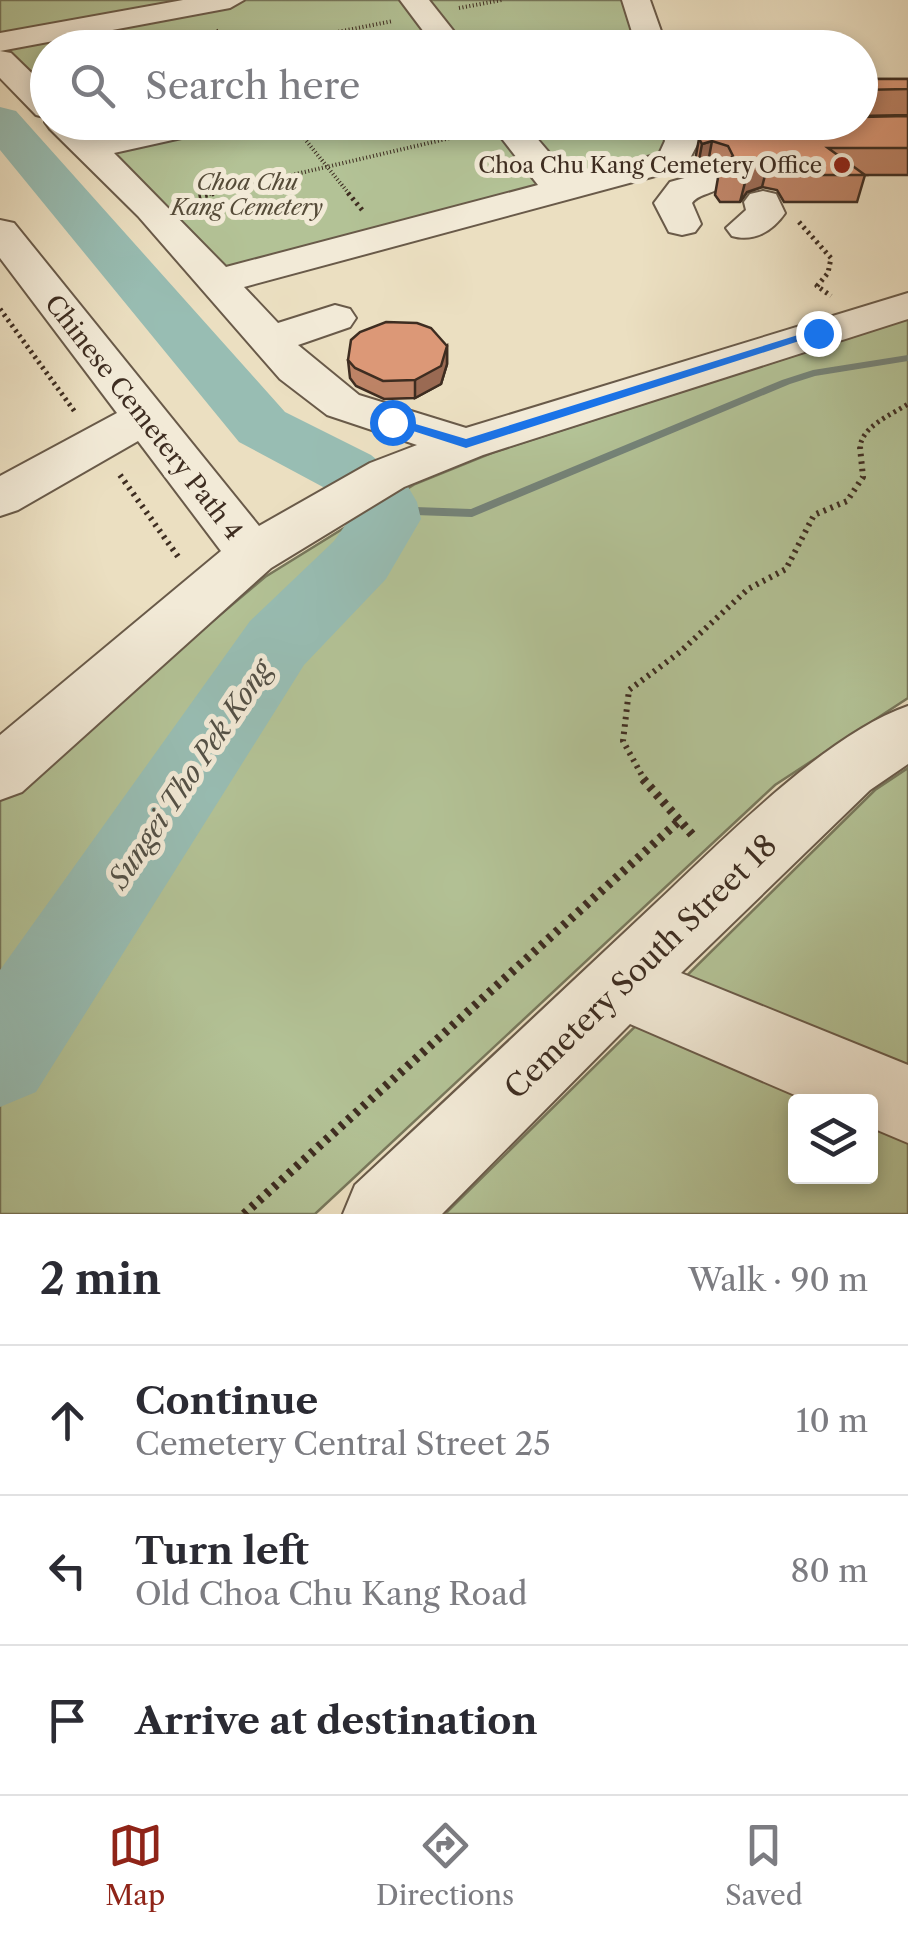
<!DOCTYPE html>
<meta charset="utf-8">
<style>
:root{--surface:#fff;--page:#f7f7f7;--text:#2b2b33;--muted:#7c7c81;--line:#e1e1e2;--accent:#8f2418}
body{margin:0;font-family:"Libre Caslon Text",serif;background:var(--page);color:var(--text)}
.controls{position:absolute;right:30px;bottom:30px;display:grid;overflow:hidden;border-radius:10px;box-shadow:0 5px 15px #0003}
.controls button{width:90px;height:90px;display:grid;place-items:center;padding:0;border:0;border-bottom:2px solid var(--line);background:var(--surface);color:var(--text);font:50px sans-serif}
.stop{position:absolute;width:30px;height:30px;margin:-22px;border:8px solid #1a73e8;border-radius:50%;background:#fff}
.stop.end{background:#1a73e8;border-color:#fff;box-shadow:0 2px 10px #0008}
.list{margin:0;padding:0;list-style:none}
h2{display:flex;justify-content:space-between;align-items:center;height:130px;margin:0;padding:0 40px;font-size:42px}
h2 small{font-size:32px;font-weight:400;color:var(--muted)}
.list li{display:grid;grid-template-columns:65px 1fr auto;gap:30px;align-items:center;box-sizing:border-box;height:150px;padding:0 40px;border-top:2px solid var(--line)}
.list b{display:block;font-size:38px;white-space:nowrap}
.list p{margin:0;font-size:32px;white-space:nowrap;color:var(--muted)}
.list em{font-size:32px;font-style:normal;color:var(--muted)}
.icon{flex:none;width:55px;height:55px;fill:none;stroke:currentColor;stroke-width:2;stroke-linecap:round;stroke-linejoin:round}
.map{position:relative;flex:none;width:908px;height:1214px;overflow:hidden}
.search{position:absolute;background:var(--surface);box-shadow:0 5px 15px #0003;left:30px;right:30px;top:30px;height:110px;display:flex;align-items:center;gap:25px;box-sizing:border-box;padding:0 35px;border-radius:55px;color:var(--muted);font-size:38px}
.sheet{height:580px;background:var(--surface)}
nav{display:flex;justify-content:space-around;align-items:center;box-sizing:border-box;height:140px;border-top:2px solid var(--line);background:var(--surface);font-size:28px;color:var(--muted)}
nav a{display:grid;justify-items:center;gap:5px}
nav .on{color:var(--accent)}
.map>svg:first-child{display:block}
</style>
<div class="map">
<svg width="908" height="1214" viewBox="0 0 908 1214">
<rect width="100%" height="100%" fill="#ebdfc1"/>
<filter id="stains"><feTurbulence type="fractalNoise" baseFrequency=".002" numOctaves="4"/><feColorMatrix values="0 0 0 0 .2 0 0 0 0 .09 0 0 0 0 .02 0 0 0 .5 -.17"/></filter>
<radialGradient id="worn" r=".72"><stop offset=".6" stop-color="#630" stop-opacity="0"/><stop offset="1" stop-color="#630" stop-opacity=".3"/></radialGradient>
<!-- green -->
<g fill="#b3c296" stroke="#78785c" stroke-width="2.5" fill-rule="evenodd">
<path d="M0,0H629L643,47L48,48L47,93L0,44Z"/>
<path d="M667,122V151L651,163L226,269L76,123Z"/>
<path d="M908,319V698L775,785L315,1214H0V800L265,577L415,484L494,452Z"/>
<path d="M908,768V1214H445L875,790ZM796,1102H870V1176H796Z"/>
</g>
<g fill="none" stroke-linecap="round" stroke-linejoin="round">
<!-- stream -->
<path fill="#748379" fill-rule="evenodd" d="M908,355V361L815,376L790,384L472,517L415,515L379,505L377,502L383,498L415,507L471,509L782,380L813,370Z"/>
<!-- river -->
<path fill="#98bdb3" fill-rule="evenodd" d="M0,107L16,111L285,412L371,455L407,485L417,502L421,519L386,579L304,665L36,1092L0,1107V970L250,621L334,541L351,517L350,511L323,487L239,442L0,150Z"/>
<!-- minor casing -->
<g stroke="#695a49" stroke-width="4">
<g id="minor">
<path d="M183,0H244L230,8L0,51L11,53L48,89V118L36,115L0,78V33Z"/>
<path d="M400,0H429L467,48H436Z"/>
<path d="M622,0H650L667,48H637Z"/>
<path d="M48,119V122H82L96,136L159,122H226L222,129L114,153L226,267L538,185L489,122H523L570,177L659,154L665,141L659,122H693L699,141L685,168L244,287L278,323L335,305L350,309L356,318L350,327L298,345L359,395L466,428L908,293V319L483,455L404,487L271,568L22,792L0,800V735L221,551L138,441L18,510L0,516V476L117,413L0,258V220L14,223L259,526L370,463L417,445L327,415L280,379L138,216L50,129L45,122Z"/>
<path d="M706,172L719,175L724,183C716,195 700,192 692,203L701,224L695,232L682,235L669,232L654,203L670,182Z"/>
<path d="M763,191L776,194L785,213C772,232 753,242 732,236L726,228L746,210L744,202L750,194Z"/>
<path d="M908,706V764L870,790L681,973L908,1065V1143L870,1127V1102H811L630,1024L442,1214H343L355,1185C456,1091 556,997 656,903C721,842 826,734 908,706Z"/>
</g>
</g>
<!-- path-far3 -->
<g stroke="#3e2d21" stroke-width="4" stroke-dasharray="1 2.5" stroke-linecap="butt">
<path d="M459,8L502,0"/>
<path d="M216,30L230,48"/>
<path d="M256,48L393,21"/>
<path d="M291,122L350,195"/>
<path d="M206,195L476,132"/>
</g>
<!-- path-far2 -->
<g stroke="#3e2d21" stroke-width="5" stroke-dasharray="2.5 4" stroke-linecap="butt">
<path d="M348,193L363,211"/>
<path d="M186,200L216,193"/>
<path d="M799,222L831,258L828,273L817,286L831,296"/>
<path d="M0,309L75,412"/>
<path d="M860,449C860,427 891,415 908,404"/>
</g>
<!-- path-far1 -->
<g stroke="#3e2d21" stroke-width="6" stroke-dasharray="2.5 5" stroke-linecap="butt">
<path d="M120,475L179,558"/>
<path d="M645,781L623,741L629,690L680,652L748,589L786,569L814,515L847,501L863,477L860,447"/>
</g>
<!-- path -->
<g stroke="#3e2d21" stroke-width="9" stroke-dasharray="4 6" stroke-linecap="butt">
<path d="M643,779L696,839"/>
<path d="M244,1214L680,820"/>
</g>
<!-- minor -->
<use href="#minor" fill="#f2ead7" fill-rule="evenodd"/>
</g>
<!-- wall -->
<g fill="#bd8366" stroke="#3e2d21" stroke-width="2.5">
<path d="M860,79H908V115L860,116Z"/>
<path d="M908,116V175H865L857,202H784L777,190L762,187L747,192L740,202H720L715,195L719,172L707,168L697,171L694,166L699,139Z"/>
<path d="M447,346V364L441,384L415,398L384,399L356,386L350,378L348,360Z"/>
</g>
<!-- shaded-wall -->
<g fill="#9a6a53" stroke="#3e2d21" stroke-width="2.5">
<path d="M712,141L707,168L697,171L702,144Z"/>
<path d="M769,160L762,187L747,192L740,202L747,175L753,165Z"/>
<path d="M447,346V364L441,384L415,398V380Z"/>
</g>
<!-- building -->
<g fill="#dc9877" stroke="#3e2d21" stroke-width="2.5">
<path d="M860,79H908V89L860,90Z"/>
<path d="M908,116V148H828L865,175H791L784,163L769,160L753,165L747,175H726L720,168L733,156L728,146L712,141L702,144L699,139L705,122H860V117Z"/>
<path d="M386,322L417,323L431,328L447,346L441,366L415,380L383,381L355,368L348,360L351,340L360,332Z"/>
</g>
<!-- route -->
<path fill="#1a73e8" d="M814,330L824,333L466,448L385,422L392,417L466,439Z"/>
<!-- markers -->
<circle fill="#8f2418" stroke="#f2ead7" stroke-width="4" cx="842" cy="165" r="10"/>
<g text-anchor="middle" stroke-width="10" stroke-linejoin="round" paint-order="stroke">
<!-- far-poi labels -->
<g font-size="22" fill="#3e2d21" stroke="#f2ead7" text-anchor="end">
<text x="822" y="173">Choa Chu Kang Cemetery Office</text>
</g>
<!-- far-park labels -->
<g font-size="22" font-style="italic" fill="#554b38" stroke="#f2ead7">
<text x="247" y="190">Choa Chu<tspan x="247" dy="25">Kang Cemetery</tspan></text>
</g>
<!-- street labels -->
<g font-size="25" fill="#3e2d21" stroke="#f2ead7">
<text transform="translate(144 417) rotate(52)" y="9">Chinese Cemetery Path 4</text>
</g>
<!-- water labels -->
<g font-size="28" font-style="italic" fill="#545146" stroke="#f2ead7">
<text transform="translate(190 774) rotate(-56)" y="10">Sungei Tho Pek Kong</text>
</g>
<!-- near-street labels -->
<g font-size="30" fill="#3e2d21" stroke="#f2ead7">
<text transform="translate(641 967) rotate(-44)" y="10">Cemetery South Street 18</text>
</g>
</g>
<rect width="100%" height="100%" filter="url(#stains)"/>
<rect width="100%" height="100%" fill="url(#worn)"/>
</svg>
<div class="controls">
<button><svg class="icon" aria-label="layers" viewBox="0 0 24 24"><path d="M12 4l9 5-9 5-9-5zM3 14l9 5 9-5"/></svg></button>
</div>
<div class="stop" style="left:392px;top:422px"></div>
<div class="stop end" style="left:818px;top:333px"></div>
<div class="search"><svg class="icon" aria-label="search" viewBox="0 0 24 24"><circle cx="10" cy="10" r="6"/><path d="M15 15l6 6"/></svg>Search here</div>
</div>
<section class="sheet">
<h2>2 min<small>Walk · 90 m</small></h2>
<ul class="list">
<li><svg class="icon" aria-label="ahead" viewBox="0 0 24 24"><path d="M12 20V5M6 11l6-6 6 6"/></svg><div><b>Continue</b><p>Cemetery Central Street 25</p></div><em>10 m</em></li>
<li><svg class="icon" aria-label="left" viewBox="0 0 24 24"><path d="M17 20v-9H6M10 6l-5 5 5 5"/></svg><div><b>Turn left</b><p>Old Choa Chu Kang Road</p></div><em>80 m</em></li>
<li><svg class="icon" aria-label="arrive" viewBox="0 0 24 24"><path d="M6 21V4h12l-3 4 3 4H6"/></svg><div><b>Arrive at destination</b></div></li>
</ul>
</section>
<nav>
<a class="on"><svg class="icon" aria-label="map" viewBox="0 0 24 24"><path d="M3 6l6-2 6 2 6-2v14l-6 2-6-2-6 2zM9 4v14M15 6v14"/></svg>Map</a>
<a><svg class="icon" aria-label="directions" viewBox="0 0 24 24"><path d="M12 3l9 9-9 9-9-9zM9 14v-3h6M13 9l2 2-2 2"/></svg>Directions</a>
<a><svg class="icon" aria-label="saved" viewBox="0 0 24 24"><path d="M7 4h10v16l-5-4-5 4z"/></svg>Saved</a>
</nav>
